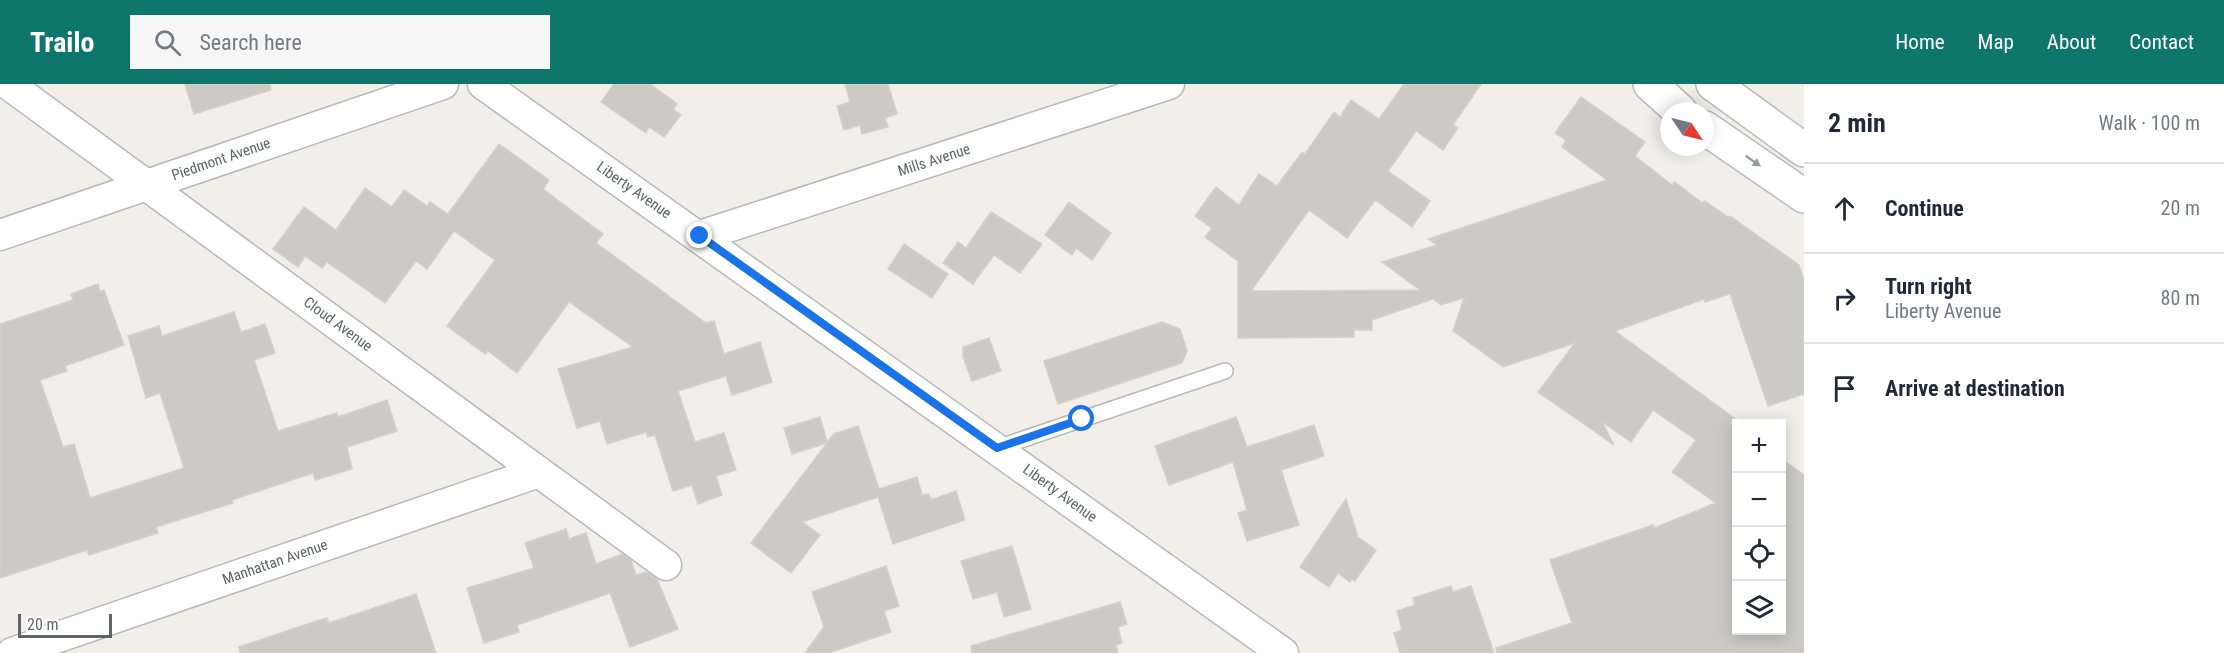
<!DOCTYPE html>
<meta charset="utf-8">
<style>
:root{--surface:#fff;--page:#f6f6f7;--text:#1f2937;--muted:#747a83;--line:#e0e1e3;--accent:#0f766e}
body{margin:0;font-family:"Roboto Condensed",sans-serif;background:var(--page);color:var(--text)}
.controls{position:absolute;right:18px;bottom:18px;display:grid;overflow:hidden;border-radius:0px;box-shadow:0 3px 15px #0003}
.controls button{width:54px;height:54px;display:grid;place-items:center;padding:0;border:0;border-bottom:2px solid var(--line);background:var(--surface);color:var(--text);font:30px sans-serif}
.compass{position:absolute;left:1660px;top:18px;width:54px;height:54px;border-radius:50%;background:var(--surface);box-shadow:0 3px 15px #0003;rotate:125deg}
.scale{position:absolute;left:18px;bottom:15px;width:94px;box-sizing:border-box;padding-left:6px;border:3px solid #5f6368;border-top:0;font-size:16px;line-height:21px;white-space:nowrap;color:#5f6368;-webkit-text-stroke:4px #fff;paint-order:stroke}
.stop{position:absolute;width:18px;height:18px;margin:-14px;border:4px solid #1a73e8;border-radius:50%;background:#fff}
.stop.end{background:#1a73e8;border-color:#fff;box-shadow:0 2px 6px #0008}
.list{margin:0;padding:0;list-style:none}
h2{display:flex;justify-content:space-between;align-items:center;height:78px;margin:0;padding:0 24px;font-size:26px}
h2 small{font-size:20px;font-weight:400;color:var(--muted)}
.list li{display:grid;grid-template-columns:39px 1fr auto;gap:18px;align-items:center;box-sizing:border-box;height:90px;padding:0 24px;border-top:2px solid var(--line)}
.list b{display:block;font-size:22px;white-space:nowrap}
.list p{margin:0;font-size:20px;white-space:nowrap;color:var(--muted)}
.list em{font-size:20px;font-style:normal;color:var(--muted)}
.icon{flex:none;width:33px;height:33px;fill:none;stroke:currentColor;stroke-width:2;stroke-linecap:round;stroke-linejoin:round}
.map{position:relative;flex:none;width:1804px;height:569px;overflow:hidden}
header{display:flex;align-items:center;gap:36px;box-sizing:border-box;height:84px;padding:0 30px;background:var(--accent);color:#fff}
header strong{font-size:28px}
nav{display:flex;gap:33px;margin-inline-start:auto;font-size:21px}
.search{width:420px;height:54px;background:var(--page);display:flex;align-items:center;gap:15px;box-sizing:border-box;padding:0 21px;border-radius:0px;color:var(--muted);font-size:22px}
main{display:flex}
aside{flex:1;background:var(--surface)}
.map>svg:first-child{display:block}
</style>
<header>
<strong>Trailo</strong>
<div class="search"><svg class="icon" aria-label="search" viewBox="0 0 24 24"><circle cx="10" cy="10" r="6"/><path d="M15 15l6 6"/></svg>Search here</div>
<nav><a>Home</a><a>Map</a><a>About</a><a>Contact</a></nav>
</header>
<main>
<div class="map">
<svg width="1804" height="569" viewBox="0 0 1804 569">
<rect width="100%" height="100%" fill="#f1efe8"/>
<!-- building -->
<g fill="#cccac5" stroke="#d6d1c6" stroke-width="1.5">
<path d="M185,0H270L271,6L194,30Z"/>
<path d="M614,0H650L677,20L673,25L681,31L664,53L649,43L646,49L601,18Z"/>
<path d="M845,0H888L897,30L885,34L888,43L862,50L860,41L844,46L837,22L850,18Z"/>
<path d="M1404,0H1481L1453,41L1458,44L1443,66L1416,47L1388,87L1430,117L1412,143L1375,116L1347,154L1309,126L1251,207L1420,206L1382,178L1437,161L1428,155L1607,96L1562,63L1566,56L1555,49L1581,13L1645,58L1635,72L1672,101L1675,98L1702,119L1705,117L1728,133L1730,132L1799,181L1804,196V310L1768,322L1730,210L1705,218L1704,215L1615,247L1741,339H1731L1737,343V546H1782V375L1804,391V569H1497L1496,564L1572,539L1550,476L1653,441L1654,444L1716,419L1672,388L1696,356L1653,326L1631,358L1602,338L1614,361L1538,308L1575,259L1503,283L1453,247L1464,214L1441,221L1433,215L1372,236V246H1354V253L1238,254V177L1205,153L1212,144L1195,132L1216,103L1239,121L1259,90L1277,102L1302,68L1305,70L1334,28L1340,33L1351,16L1379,35Z"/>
<path d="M499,60L549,96L543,105L603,150L596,159L706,239L714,237L724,270L760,258L772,298L732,311L726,292L678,307L695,358L724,349L736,386L716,392L722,411L698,420L692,401L673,407L655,351L648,353L646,348L607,360L600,337L577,344L558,285L633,263L569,218L517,289L488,267L485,270L447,242L495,176L454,147L427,185L416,177L385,219L327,178L322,184L305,172L298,183L273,165L304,123L336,146L365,104L392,123L404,106L427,122L430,118L448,130Z"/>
<path d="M1069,118L1111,149L1092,176L1076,164L1072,171L1045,151Z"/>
<path d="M991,128L1042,160L1020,189L994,171L973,200L943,179L958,158L966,164Z"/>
<path d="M904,160L948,190L932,214L888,185Z"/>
<path d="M98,200L100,208L104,206L124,261L65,282L67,287L40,296L63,363L74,360L90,414L184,384L160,309L146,314L128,252L159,242L162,252L234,228L241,248L265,240L275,269L254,276L278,347L337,329L338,333L387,316L397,347L347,363L352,385L315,396L313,389L232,416L233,419L156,443L158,449L89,471L87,466L0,494V240L73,216L71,210Z"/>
<path d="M1162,238L1180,245L1187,267L1182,279L1058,320L1044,277Z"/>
<path d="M989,254L1001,287L972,297L963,273V263Z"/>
<path d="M820,333L827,358L834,350L858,342L879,405L917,393L922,411L929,410L931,416L956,407L965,436L893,460L878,413L802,438L820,451L791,489L751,459L827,359L792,370L784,344Z"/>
<path d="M1236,333L1247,363L1314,341L1324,372L1281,386L1299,441L1247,457L1238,429L1247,426L1233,378L1169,401L1155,362Z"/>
<path d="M1346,415L1358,453L1376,466L1355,497L1352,495L1350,498L1338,489L1329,503L1300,483Z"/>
<path d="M566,445L569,455L586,449L596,480L622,470L631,476L636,491L646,488L657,495L678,545L630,563L610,509L517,541L519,548L484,559L467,504L534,484L525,459Z"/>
<path d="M1012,462L1031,525L1004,533L997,508L973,515L961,477Z"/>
<path d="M886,482L899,522L884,527L891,548L829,569H805L824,543L812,508Z"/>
<path d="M1451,502L1453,508L1471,502L1494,569H1400L1394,549L1402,546L1397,527L1415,521L1413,514Z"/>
<path d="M416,510L436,569H240L239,563L304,541L327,534L329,539Z"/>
<path d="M1120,518L1127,540L1118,543L1122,559L1116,561L1118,569H972L971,562Z"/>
</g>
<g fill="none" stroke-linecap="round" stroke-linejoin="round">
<!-- service casing -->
<g stroke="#b5b8bc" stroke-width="18">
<path id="service" d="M997,364L1225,287"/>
</g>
<!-- minor casing -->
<g stroke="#b5b8bc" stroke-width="33">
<g id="minor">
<path d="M8,0L666,481"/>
<path d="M483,0L1283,569"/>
<path d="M0,151L443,0"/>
<path d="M700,152L1169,0"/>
<path d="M12,569L539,388"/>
</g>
</g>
<!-- secondary casing -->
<g stroke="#b6babf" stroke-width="36">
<g id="secondary">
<path d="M1650,0L1680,27"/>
<path d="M1713,0L1804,66"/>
<path d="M1705,44L1804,112"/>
</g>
</g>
<!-- service -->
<use href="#service" stroke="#fff" stroke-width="15"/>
<!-- minor -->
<use href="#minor" stroke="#fff" stroke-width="30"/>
<!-- secondary -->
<use href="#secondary" stroke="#fff" stroke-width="33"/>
</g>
<!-- one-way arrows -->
<defs><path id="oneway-solid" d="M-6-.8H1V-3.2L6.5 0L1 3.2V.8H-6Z" transform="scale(1.5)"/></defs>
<use fill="#979a9d" href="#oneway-solid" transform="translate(1753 77) rotate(35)"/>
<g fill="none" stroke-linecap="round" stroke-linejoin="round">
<!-- route -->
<path stroke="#1a73e8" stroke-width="8" d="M700,152L997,364L1082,335"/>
</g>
<g text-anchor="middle" stroke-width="4.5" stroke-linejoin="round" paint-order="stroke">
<!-- street labels -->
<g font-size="15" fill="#5f6368" stroke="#fff">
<text transform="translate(221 75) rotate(-19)" y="5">Piedmont Avenue</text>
<text transform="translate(934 76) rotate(-18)" y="5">Mills Avenue</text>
<text transform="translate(634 106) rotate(35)" y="5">Liberty Avenue</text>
<text transform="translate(338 240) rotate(36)" y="5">Cloud Avenue</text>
<text transform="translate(1060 409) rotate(36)" y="5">Liberty Avenue</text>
<text transform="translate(275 478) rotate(-19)" y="5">Manhattan Avenue</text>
</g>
</g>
</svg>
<div class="controls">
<button>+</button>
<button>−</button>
<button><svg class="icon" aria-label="locate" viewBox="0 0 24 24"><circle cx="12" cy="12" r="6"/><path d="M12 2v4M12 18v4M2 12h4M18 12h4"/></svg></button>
<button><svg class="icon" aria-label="layers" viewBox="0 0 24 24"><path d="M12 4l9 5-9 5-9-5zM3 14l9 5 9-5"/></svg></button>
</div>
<svg class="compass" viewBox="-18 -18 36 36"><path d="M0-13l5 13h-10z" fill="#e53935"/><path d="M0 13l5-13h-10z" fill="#747a83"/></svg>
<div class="scale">20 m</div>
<div class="stop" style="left:1082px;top:335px"></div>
<div class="stop end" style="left:700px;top:152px"></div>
</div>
<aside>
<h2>2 min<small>Walk · 100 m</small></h2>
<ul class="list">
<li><svg class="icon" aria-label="ahead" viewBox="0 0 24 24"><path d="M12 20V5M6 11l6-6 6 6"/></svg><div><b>Continue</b></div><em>20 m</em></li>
<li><svg class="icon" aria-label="right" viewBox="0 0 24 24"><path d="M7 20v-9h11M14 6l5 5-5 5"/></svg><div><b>Turn right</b><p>Liberty Avenue</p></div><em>80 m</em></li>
<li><svg class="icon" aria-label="arrive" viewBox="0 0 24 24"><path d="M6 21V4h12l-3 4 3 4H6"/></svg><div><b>Arrive at destination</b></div></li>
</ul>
</aside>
</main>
